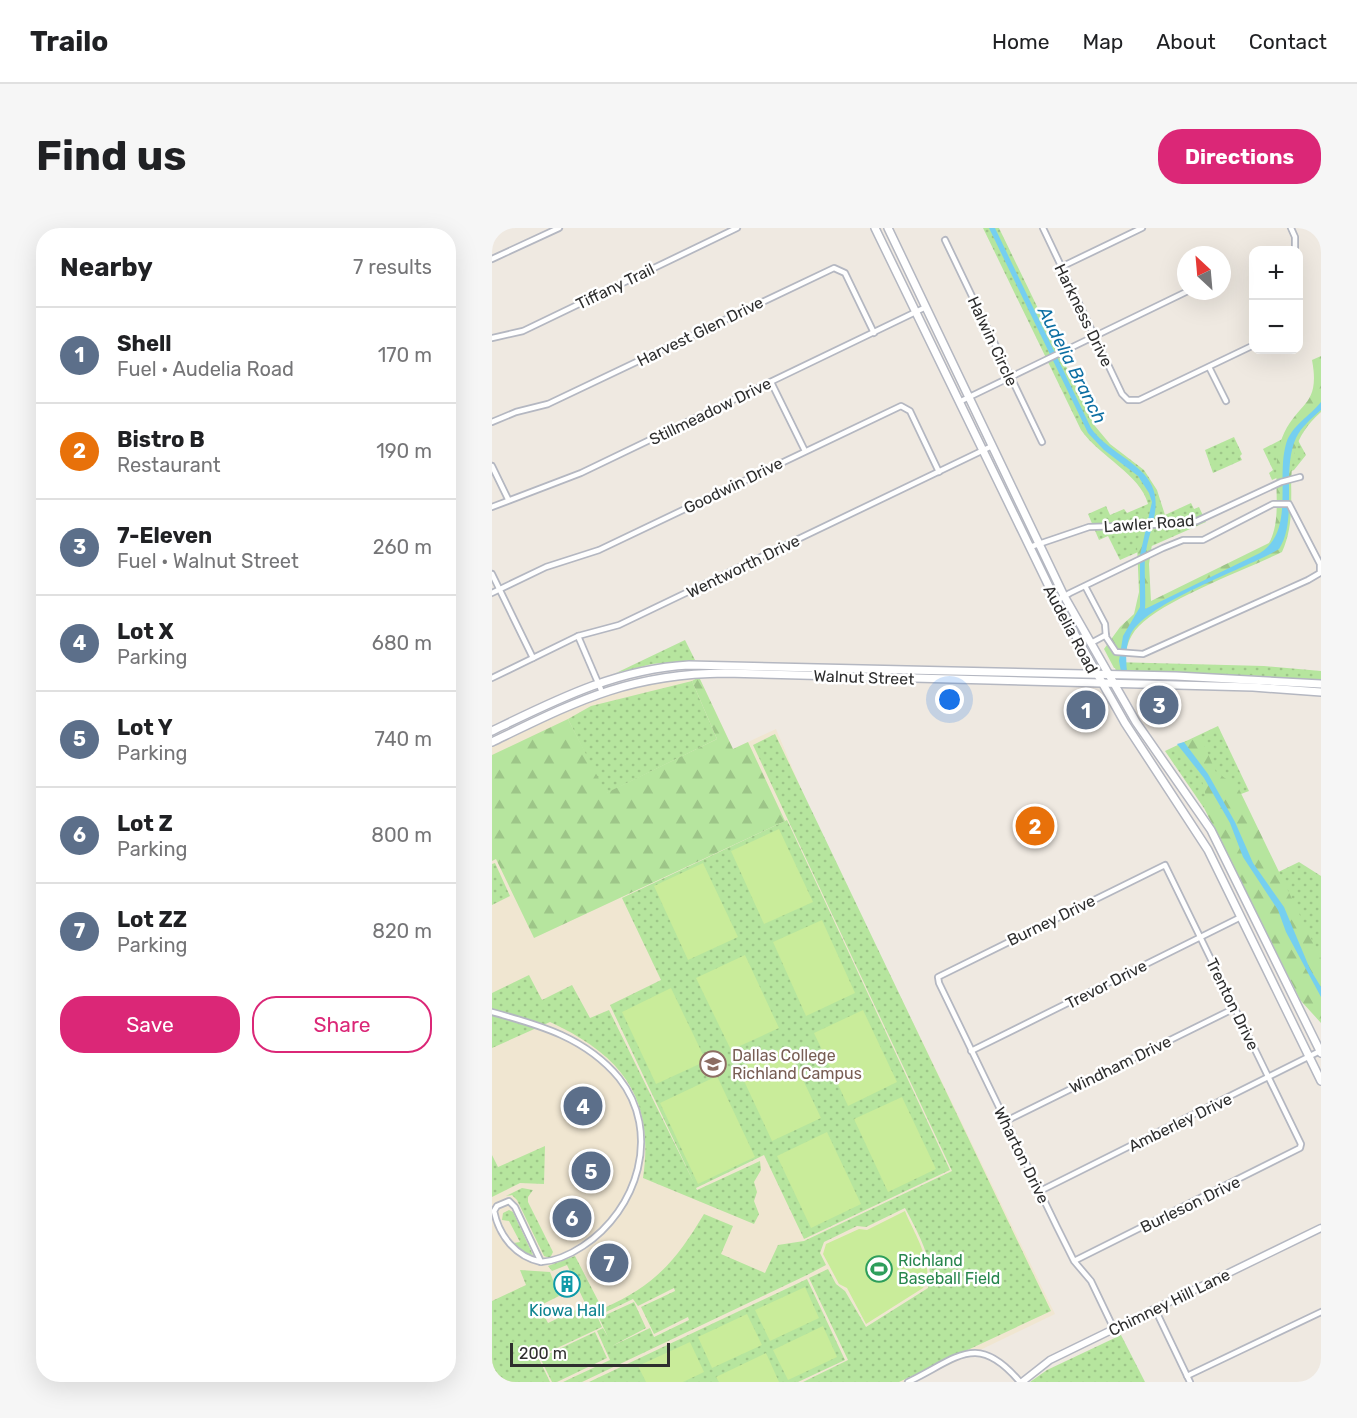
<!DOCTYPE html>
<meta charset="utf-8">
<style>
:root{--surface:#fff;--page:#f6f6f6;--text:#202124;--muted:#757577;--line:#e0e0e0;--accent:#db2777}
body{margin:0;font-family:Rubik,sans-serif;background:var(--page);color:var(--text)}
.controls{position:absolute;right:18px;top:18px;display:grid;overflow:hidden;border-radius:12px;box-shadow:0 6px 24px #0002}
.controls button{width:54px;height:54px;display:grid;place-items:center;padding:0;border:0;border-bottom:2px solid var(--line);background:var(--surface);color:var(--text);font:30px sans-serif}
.compass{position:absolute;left:685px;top:18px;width:54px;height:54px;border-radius:50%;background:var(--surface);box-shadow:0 6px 24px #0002;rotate:334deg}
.scale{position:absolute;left:18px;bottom:15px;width:160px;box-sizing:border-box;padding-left:6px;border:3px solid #2e2e2e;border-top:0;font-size:16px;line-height:21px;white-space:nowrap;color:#2e2e2e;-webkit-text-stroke:4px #fff;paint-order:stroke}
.you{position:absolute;left:458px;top:472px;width:21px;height:21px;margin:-15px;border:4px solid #fff;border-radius:50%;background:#1a73e8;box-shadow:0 0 0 9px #1a73e833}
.badge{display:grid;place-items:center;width:39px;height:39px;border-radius:50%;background:var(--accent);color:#fff;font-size:20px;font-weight:700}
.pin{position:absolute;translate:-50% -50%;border:3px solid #fff;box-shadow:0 2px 6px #0006}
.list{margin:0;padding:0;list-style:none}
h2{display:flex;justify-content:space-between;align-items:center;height:78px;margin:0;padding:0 24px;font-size:26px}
h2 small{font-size:20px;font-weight:400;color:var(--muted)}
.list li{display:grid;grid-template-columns:39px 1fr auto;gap:18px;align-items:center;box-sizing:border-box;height:96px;padding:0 24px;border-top:2px solid var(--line)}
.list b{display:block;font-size:22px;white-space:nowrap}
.list p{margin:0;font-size:20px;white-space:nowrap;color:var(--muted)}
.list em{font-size:20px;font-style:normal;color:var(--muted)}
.actions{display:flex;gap:12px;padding:18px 24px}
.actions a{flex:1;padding:14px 0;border:2px solid var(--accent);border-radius:24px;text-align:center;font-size:21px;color:var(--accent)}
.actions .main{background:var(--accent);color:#fff}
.map{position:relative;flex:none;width:829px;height:1154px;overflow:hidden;border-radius:24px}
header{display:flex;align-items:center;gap:36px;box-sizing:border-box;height:84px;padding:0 30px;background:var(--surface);border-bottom:2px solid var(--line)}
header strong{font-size:28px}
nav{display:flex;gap:33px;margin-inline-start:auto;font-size:21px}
.intro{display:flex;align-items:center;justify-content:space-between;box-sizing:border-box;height:144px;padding:0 36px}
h1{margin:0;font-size:42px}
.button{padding:15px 27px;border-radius:24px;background:var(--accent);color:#fff;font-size:21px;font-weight:700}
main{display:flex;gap:36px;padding:0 36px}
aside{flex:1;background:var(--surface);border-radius:24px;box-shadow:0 6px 24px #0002}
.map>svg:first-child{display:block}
</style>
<header>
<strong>Trailo</strong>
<nav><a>Home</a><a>Map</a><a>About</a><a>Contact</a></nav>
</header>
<div class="intro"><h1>Find us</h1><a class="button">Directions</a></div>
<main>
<aside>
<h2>Nearby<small>7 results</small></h2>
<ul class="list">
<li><span class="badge" style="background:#5c6f8a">1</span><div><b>Shell</b><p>Fuel · Audelia Road</p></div><em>170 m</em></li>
<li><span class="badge" style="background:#e8710a">2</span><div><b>Bistro B</b><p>Restaurant</p></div><em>190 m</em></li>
<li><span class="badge" style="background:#5c6f8a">3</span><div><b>7-Eleven</b><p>Fuel · Walnut Street</p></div><em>260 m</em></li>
<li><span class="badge" style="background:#5c6f8a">4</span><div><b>Lot X</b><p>Parking</p></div><em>680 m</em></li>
<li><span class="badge" style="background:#5c6f8a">5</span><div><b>Lot Y</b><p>Parking</p></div><em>740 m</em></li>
<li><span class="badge" style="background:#5c6f8a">6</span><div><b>Lot Z</b><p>Parking</p></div><em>800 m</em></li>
<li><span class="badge" style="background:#5c6f8a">7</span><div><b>Lot ZZ</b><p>Parking</p></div><em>820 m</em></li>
</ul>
<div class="actions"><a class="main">Save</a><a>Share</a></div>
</aside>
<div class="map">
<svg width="829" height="1154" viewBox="0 0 829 1154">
<defs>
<pattern id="grass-dots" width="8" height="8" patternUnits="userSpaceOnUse" patternTransform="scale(1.5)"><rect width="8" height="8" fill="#b6e59e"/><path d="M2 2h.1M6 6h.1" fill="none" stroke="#9dc588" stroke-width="1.8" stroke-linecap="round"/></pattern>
<pattern id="forest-firs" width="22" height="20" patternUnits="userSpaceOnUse" patternTransform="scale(1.5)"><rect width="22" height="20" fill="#b6e59e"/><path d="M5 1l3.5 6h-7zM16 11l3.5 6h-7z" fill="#9dc588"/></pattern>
</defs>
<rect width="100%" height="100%" fill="#efe9e1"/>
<!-- education -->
<path fill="#f0e6d1" d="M207,449L241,521L284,501L320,587L563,1086L422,1154H0V518L83,478L125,462L171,452Z"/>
<!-- grass -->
<g fill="url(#grass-dots)">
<path d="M491,0H507L603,198L618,216L652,242L665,262L673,287L699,275L702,281L707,279L714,294L628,332L616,308L607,312L596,286L614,278L618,287L632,281L635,285L656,276C649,247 607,228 589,202Z"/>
<path d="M802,205L814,227L802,242L780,252L777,245L781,242L771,221Z"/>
<path d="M742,209L750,226L748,228L750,232L721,245L713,222Z"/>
<path d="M193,412L203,432L160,436L124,445Z"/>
<path d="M621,434L772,438L829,443V454L771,448L624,443Z"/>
<path d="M200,453L225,511L113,566L76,491L99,478Z"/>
<path d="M726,498L757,563L712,580L673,523Z"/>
<path d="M283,506L559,1083L407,1154H311L356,1132L317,1050L336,1041L344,1056L353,1063L374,1099L436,1060C444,1035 425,1003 413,980L374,999L365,998L332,1014L328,1025L334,1037L315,1047L90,1154H71L118,1132L105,1103L111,1100L116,1109L107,1090L142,1074L154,1100L120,1118L158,1100L162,1109L197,1092L196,1089L162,1106L149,1079L183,1063L182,1060L146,1078L141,1071L114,1084L112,1080C162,1058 184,1033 212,986L241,998L229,1026L273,1045L286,1017L312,1013L460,943L261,517Z"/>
<path d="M295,592L458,942L312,1011L272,927L204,960L205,962L268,933L269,942L262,954L265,964L262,973L267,986L262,996L151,950C163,869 129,827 58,794L0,820V765L37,747L50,772L80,757L98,790L117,782L202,955L118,777L169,752L130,670Z"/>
<path d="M807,634L829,648V764L809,773L753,660Z"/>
<path d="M3,635L18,668L0,677V636Z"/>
<path d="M53,918L52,956L28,955L0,969V927L6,939Z"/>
<path d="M30,960L41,962L36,969V974L61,1024L58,1030L52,1028L25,972L20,967L14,968Z"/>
<path d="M17,982L21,984L41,1027L30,1024L22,1015L28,1014L17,993L10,992L11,985Z"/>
<path d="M83,1028L112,1084L105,1088L110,1099L46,1129L58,1154H0V1073L34,1057L28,1042L58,1044L67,1068L47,1078L56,1095L94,1077L75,1037L60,1043L56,1038Z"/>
<path d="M315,1051L353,1132L306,1154H97Z"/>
<path d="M103,1104L115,1130L65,1154H60L48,1130Z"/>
<path d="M629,1107L653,1154H538L555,1142Z"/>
</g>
<!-- forest -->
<g fill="url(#forest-firs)">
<path d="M829,128V184C779,227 813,274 790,324C753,342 673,371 647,398C635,410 633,424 633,440H622L612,421L628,399L642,386L647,364L645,317L649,303H662L657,336L659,373L777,315C793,287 777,243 790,210C805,173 829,180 820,132Z"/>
<path d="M207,449L241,521L256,514L293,593L42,710L4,631L0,633V527L76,491L114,565L225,511L200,453Z"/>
<path d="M708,508L724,544L746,559L829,731V795L809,773L712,580C719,552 699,539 681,520Z"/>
</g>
<!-- pitch -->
<g fill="#c9ec9a">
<path d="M287,601L321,674L272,696L239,623Z"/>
<path d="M211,635L246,709L196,732L162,658Z"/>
<path d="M330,692L363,765L314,788L281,714Z"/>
<path d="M253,727L287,800L239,822L204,750Z"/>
<path d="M179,760L214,833L164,856L130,784Z"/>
<path d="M371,782L405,854L356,878L322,805Z"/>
<path d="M295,818L329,890L280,913L246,840Z"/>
<path d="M225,848L263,929L206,956L168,875Z"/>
<path d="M410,869L444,941L396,964L362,891Z"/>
<path d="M335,904L369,976L319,1000L285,928Z"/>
<path d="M413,983C421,1004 445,1039 431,1060L374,1096L355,1060L347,1056L331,1026L334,1016L367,1001L375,1002Z"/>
<path d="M313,1059L327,1090L278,1113L263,1082Z"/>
<path d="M255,1086L270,1117L220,1140L206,1109Z"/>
<path d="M331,1098L345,1129L296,1152L281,1122Z"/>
<path d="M198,1114L212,1144L191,1154H154L146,1138Z"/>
<path d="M274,1125L287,1154H227L224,1149Z"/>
</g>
<!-- water -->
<g fill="#75cff0">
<path d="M497,0H503L599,200C613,220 636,229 652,246C676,273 656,300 653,330C652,347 654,364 653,381L768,325C803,303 784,251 794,216C799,198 818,188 829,174V182C820,190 809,199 804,210C789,243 806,292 787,321C754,341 651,375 638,408C633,420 634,432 635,445L629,444L627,433L631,408L648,379V327L660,274L657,265L646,248L612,222L596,205Z"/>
<path d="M692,514L716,546L743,594L761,635L792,679L818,741L829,759V769L794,704L786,682L751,629L738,595L712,550L685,516Z"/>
</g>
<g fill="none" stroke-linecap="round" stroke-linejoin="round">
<!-- minor casing -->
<g stroke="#b4b7c1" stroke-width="8">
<g id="minor">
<path d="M551,0L630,166L636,172H647L762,117"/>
<path d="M799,0L803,9V22"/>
<path d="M453,12L550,214"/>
<path d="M0,31L67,0"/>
<path d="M569,39L650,0"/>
<path d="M0,110L31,103L245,0"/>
<path d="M717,139L734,173"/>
<path d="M279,154L313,223"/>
<path d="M467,174L696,63"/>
<path d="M0,194L24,184L56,176L342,40L353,45L382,105"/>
<path d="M0,238L16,271"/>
<path d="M0,279L89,245L434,79"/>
<path d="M538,319L597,299L688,296L705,293L789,254L808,249"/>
<path d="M0,346L41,430"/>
<path d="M0,365L54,339L107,322L409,178L418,183L447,244"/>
<path d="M564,373L578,365L671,320L691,312H711L781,276H797L828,336V345L816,352L651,426L624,424L614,409L613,396L593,358"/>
<path d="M86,408L110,464"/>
<path d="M599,415L614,407"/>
<path d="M0,450L86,408L127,397L500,218"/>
<path d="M0,784C48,797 94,810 127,850C170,904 146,982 91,1018C79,1026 65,1033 49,1034"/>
<path d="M479,823L749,689"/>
<path d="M514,893L743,780"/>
<path d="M548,963L828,823"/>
<path d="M17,973L23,979L49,1034C24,1029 7,1008 2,983L5,978Z"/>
<path d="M582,1033L808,920L809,916L673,637L446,749L447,755L565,999L582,1033L599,1053L622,1101"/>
<path d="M663,1081L698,1154"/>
<path d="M695,1148L829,1084"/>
<path d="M416,1154C466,1130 485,1103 528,1154"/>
</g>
</g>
<!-- tertiary casing -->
<g stroke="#b4b7c1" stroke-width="9">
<path id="tertiary" d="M530,1154L558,1132L829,1000"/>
</g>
<!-- secondary casing -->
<g stroke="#b4b7c1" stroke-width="10">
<g id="secondary">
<path d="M383,0L564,373L633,495L716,622L829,853"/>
<path d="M396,0L572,368L644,494L719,602L829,825"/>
<path d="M0,503C64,472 124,441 197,437L684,448L829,456"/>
<path d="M0,514C85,473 136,446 233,445L761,459L829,464"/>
</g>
</g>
<!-- minor -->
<use href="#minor" stroke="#fff" stroke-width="4.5"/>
<!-- tertiary -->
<use href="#tertiary" stroke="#fff" stroke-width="6"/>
<!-- secondary -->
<use href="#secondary" stroke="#fff" stroke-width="7"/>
</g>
<!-- icons -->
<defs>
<g id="university-ring" transform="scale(1.35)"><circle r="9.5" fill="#fff" stroke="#8d6e63" stroke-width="1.5"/><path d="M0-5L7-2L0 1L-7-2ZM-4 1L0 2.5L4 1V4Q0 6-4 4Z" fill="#8d6e63"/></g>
<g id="stadium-ring" transform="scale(1.35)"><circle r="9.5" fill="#fff" stroke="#2e9e5b" stroke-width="1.5"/><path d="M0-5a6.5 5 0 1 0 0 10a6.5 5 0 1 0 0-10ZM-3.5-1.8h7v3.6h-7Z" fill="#2e9e5b"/></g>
<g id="building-ring" transform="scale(1.35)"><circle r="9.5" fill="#fff" stroke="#0f9aa8" stroke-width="1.5"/><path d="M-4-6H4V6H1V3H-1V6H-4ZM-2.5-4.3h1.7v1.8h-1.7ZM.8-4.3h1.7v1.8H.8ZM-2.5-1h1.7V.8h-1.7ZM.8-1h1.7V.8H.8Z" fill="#0f9aa8"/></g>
</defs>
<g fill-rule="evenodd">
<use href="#university-ring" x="221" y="836"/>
<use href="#stadium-ring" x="387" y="1041"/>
<use href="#building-ring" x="75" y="1056"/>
</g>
<g text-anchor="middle" stroke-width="5" stroke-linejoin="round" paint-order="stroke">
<!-- street labels -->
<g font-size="16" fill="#2e2e2e" stroke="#fff">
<text transform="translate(123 58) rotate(-26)" y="6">Tiffany Trail</text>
<text transform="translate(592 87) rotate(64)" y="6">Harkness Drive</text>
<text transform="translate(208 103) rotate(-26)" y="6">Harvest Glen Drive</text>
<text transform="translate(501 113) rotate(65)" y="6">Halwin Circle</text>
<text transform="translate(218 183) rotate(-26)" y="6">Stillmeadow Drive</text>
<text transform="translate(241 257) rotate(-26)" y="6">Goodwin Drive</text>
<text transform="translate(657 295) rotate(-4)" y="6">Lawler Road</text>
<text transform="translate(251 338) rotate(-26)" y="6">Wentworth Drive</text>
<text transform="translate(579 401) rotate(62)" y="6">Audelia Road</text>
<text transform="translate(372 449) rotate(2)" y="6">Walnut Street</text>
<text transform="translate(559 692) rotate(-26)" y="6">Burney Drive</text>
<text transform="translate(614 756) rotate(-27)" y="6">Trevor Drive</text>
<text transform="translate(741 776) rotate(64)" y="6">Trenton Drive</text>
<text transform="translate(628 836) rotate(-26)" y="6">Windham Drive</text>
<text transform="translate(688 894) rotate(-26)" y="6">Amberley Drive</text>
<text transform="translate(530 927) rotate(64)" y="6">Wharton Drive</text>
<text transform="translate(698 976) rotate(-26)" y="6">Burleson Drive</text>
<text transform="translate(677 1074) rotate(-26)" y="6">Chimney Hill Lane</text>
</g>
<!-- education labels -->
<g font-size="16" fill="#785e54" stroke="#fff" text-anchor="start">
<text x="240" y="833">Dallas College<tspan x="240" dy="18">Richland Campus</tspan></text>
</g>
<!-- leisure labels -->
<g font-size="16" fill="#27864d" stroke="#fff" text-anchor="start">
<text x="406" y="1038">Richland<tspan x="406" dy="18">Baseball Field</tspan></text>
</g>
<!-- culture labels -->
<g font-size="16" fill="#0d838f" stroke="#fff">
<text x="75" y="1088">Kiowa Hall</text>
</g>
<!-- water labels -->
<g font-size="18" font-style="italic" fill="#0d6fa3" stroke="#fff">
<text transform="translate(580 137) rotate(63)" y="6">Audelia Branch</text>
</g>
</g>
</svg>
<div class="controls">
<button>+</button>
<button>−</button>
</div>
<svg class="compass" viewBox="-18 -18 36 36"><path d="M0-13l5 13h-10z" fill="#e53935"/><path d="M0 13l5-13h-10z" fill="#757577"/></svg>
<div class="scale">200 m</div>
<div class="you"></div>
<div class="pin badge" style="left:594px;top:482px;background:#5c6f8a">1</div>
<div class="pin badge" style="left:543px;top:598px;background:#e8710a">2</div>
<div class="pin badge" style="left:667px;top:477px;background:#5c6f8a">3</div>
<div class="pin badge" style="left:91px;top:878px;background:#5c6f8a">4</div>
<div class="pin badge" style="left:99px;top:943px;background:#5c6f8a">5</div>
<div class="pin badge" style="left:80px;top:990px;background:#5c6f8a">6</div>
<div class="pin badge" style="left:117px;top:1035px;background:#5c6f8a">7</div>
</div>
</main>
